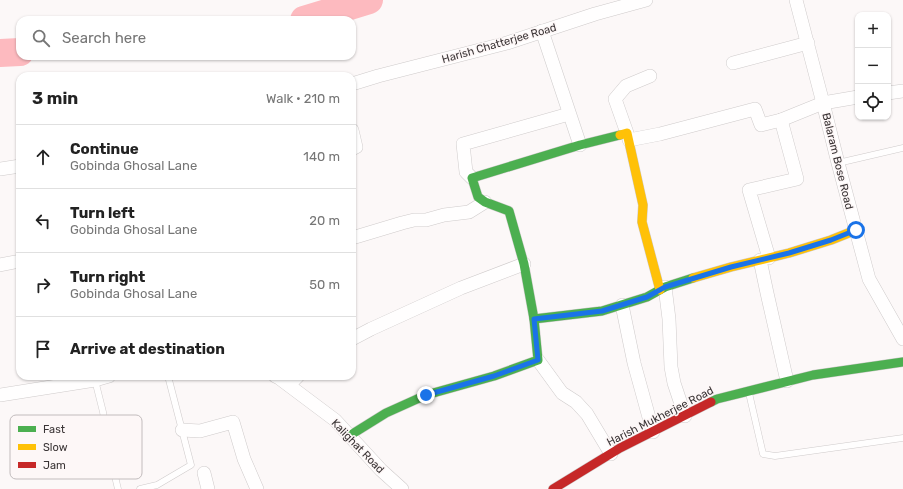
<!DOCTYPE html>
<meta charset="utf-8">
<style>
:root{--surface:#fff;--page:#f6f6f6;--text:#222;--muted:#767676;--line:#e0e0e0}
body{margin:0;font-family:Rubik,sans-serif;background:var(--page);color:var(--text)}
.controls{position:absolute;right:12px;top:12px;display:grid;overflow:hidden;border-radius:8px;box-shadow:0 1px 3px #0004}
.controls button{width:36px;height:36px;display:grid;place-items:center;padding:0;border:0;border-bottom:1px solid var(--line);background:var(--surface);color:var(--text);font:20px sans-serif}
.stop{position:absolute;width:12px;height:12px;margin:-9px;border:3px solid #1a73e8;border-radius:50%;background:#fff}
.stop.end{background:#1a73e8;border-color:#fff;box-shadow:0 1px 4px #0008}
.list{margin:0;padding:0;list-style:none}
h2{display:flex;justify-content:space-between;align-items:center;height:52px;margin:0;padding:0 16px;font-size:17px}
h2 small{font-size:13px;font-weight:400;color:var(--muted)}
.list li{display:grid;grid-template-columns:26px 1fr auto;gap:12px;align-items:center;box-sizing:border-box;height:64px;padding:0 16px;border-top:1px solid var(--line)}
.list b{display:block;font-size:15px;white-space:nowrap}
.list p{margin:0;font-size:13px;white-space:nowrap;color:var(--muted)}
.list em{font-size:13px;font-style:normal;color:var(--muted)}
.icon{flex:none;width:22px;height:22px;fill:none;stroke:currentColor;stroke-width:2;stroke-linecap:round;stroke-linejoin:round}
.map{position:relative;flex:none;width:903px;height:489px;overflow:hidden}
.search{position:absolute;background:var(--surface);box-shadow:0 1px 3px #0004;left:16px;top:16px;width:340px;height:44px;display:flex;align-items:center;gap:10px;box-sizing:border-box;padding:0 14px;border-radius:12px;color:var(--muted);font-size:15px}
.panel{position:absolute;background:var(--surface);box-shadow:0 1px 3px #0004;left:16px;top:72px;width:340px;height:308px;border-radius:12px}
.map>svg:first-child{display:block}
</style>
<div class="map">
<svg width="903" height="489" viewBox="0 0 903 489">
<rect width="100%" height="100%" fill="#fcf8f8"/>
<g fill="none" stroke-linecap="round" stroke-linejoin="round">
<!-- river -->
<g stroke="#fdbabf" stroke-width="28">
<path d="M304,20L369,0"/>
<path d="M0,53L20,52"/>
</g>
<!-- lane casing -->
<g stroke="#cfcbcb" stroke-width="7">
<g id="lane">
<path d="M838,163L903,148"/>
<path d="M95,380L103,412L109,451L118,489"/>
<path d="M749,393L763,454L775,456L903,438"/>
<path d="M140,489L157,485L191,465L168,376"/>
</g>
</g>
<!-- street casing -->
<g stroke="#cfcbcb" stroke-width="14">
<g id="street">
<path d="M796,0L823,103L838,163L869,279L903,339"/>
<path d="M542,31L580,145"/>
<path d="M733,63L808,43"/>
<path d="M352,84L378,76L507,43L595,14L646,0"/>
<path d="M888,93L903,91"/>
<path d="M352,130L356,147L352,149"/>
<path d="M627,133L615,99L626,86L650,76"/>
<path d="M629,140L660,134L755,109L761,125L781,120L823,103L858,97"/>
<path d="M0,169L20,166"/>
<path d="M472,178L466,172L463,144L569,114"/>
<path d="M352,238L402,223L414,220H426L444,215L469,212L485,202"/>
<path d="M769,258L749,190L797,179L781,120"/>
<path d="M760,260L767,293L787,381"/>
<path d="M0,265L20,261"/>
<path d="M665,287L669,319L671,367L674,383L685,416"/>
<path d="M622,305L634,363L653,432"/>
<path d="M352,339L371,329L461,288L524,264"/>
<path d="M538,360L562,393L576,402L587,414L611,454"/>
<path d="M275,376L279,378L335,420L381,470L402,489"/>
<path d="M289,385L298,376"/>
<path d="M0,395L95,380L109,376"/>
<path d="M182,430L200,431L233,422L244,459L257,489"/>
<path d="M204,473L208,489"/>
</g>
</g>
<!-- fast casing -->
<g stroke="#cfcbcb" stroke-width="10">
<g id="fast">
<path d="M534,319L524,264L509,211L485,202L478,197L472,178L580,145L620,135"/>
<path d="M711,402L717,399L813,375L903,362"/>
<path d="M349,436L386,413L426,395L494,376L538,360L534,319L602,311L647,297L665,287L693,278"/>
</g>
</g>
<!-- slow casing -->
<g stroke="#cfcbcb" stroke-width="10">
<g id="slow">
<path d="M620,135L627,133L643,205L642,222L660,290"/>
<path d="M693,278L731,267L789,253L831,240L856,230"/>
</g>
</g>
<!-- jam casing -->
<g stroke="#cfcbcb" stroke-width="10">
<path id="jam" d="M553,489L620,448L711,402"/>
</g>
<!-- lane -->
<use href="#lane" stroke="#fffefe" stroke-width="6"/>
<!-- street -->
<use href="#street" stroke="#fffefe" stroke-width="13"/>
<!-- fast -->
<use href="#fast" stroke="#4caf50" stroke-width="9"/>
<!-- slow -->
<use href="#slow" stroke="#ffc107" stroke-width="9"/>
<!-- jam -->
<use href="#jam" stroke="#c62828" stroke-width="9"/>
</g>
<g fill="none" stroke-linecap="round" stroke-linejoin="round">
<!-- route -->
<path stroke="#1a73e8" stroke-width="5" d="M426,395L494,376L538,360L534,319L602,311L647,297L665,287L731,267L789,253L831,240L856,230"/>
</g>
<g text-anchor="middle" stroke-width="3" stroke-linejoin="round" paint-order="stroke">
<!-- street labels -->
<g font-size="11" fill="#3a3435" stroke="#fdf7f7">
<text transform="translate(499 43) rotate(-16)" y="4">Harish Chatterjee Road</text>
<text transform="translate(838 161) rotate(76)" y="4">Balaram Bose Road</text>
<text transform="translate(660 416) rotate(-27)" y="4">Harish Mukherjee Road</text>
<text transform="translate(358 446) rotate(46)" y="4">Kalighat Road</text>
</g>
</g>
<!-- legend -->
<rect x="10" y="415" width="132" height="64" rx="6" fill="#fdf7f7" stroke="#c2bcbd" stroke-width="1"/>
<rect x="18" y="426" width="18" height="6" fill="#4caf50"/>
<rect x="18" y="444" width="18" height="6" fill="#ffc107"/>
<rect x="18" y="462" width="18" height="6" fill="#c62828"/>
<g font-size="11" fill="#3a3435">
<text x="43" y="433">Fast</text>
<text x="43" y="451">Slow</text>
<text x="43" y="469">Jam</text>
</g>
</svg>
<div class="controls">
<button>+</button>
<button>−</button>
<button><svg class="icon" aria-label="locate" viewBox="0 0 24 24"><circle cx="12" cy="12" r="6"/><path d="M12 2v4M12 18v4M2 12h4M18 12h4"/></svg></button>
</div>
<div class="stop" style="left:856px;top:230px"></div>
<div class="stop end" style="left:426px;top:395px"></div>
<div class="search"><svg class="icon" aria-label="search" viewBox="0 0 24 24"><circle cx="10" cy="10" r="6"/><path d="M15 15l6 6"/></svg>Search here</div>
<section class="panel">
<h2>3 min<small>Walk · 210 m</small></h2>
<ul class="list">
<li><svg class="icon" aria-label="ahead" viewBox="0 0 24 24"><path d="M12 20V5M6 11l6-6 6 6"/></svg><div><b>Continue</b><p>Gobinda Ghosal Lane</p></div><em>140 m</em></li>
<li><svg class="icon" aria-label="left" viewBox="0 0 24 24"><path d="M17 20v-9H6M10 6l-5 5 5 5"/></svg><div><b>Turn left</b><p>Gobinda Ghosal Lane</p></div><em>20 m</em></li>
<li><svg class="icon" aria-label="right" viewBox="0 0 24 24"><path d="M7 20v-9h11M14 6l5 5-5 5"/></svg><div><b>Turn right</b><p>Gobinda Ghosal Lane</p></div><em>50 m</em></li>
<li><svg class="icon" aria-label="arrive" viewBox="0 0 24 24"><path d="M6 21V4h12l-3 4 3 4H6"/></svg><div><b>Arrive at destination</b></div></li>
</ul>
</section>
</div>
